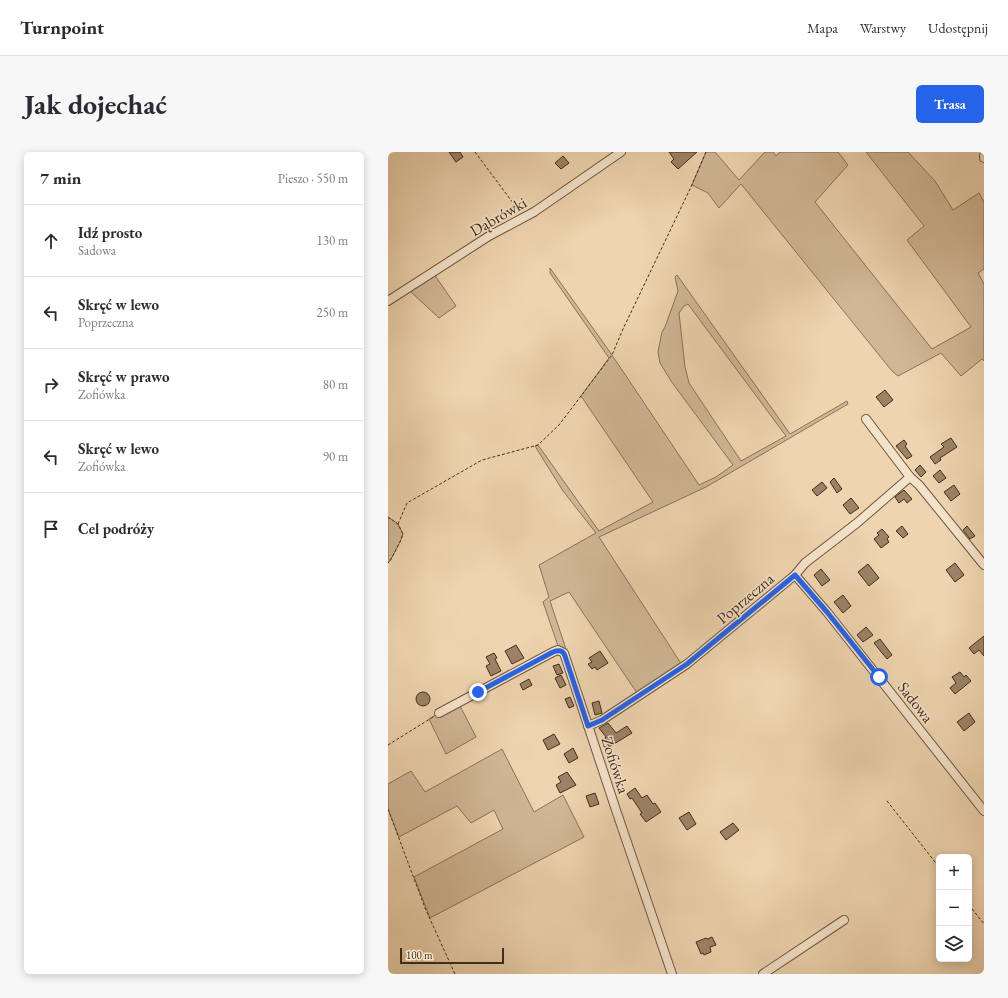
<!DOCTYPE html>
<html lang="pl">
<meta charset="utf-8">
<style>
:root{--surface:#fff;--page:#f7f7f7;--text:#2b2b33;--muted:#7c7c81;--line:#e1e1e2;--accent:#2563eb}
body{margin:0;font-family:"EB Garamond",serif;background:var(--page);color:var(--text)}
.controls{position:absolute;right:12px;bottom:12px;display:grid;overflow:hidden;border-radius:6px;box-shadow:0 2px 10px #0003}
.controls button{width:36px;height:36px;display:grid;place-items:center;padding:0;border:0;border-bottom:1px solid var(--line);background:var(--surface);color:var(--text);font:20px sans-serif}
.scale{position:absolute;left:12px;bottom:10px;width:104px;box-sizing:border-box;padding-left:4px;border:2px solid #432c19;border-top:0;font-size:11px;line-height:14px;white-space:nowrap;color:#432c19;-webkit-text-stroke:3px #f4e3cb;paint-order:stroke}
.stop{position:absolute;width:12px;height:12px;margin:-9px;border:3px solid #2563eb;border-radius:50%;background:#fff}
.stop.end{background:#2563eb;border-color:#fff;box-shadow:0 1px 4px #0008}
.list{margin:0;padding:0;list-style:none}
h2{display:flex;justify-content:space-between;align-items:center;height:52px;margin:0;padding:0 16px;font-size:17px}
h2 small{font-size:13px;font-weight:400;color:var(--muted)}
.list li{display:grid;grid-template-columns:26px 1fr auto;gap:12px;align-items:center;box-sizing:border-box;height:72px;padding:0 16px;border-top:1px solid var(--line)}
.list b{display:block;font-size:15px;white-space:nowrap}
.list p{margin:0;font-size:13px;white-space:nowrap;color:var(--muted)}
.list em{font-size:13px;font-style:normal;color:var(--muted)}
.icon{flex:none;width:22px;height:22px;fill:none;stroke:currentColor;stroke-width:2;stroke-linecap:round;stroke-linejoin:round}
.map{position:relative;flex:none;width:596px;height:822px;overflow:hidden;border-radius:6px}
header{display:flex;align-items:center;gap:24px;box-sizing:border-box;height:56px;padding:0 20px;background:var(--surface);border-bottom:1px solid var(--line)}
header strong{font-size:19px}
nav{display:flex;gap:22px;margin-inline-start:auto;font-size:14px}
.intro{display:flex;align-items:center;justify-content:space-between;box-sizing:border-box;height:96px;padding:0 24px}
h1{margin:0;font-size:28px}
.button{padding:10px 18px;border-radius:6px;background:var(--accent);color:#fff;font-size:14px;font-weight:700}
main{display:flex;gap:24px;padding:0 24px}
aside{flex:1;background:var(--surface);border-radius:6px;box-shadow:0 2px 10px #0003}
.map>svg:first-child{display:block}
</style>
<header>
<strong>Turnpoint</strong>
<nav><a>Mapa</a><a>Warstwy</a><a>Udostępnij</a></nav>
</header>
<div class="intro"><h1>Jak dojechać</h1><a class="button">Trasa</a></div>
<main>
<aside>
<h2>7 min<small>Pieszo · 550 m</small></h2>
<ul class="list">
<li><svg class="icon" aria-label="ahead" viewBox="0 0 24 24"><path d="M12 20V5M6 11l6-6 6 6"/></svg><div><b>Idź prosto</b><p>Sadowa</p></div><em>130 m</em></li>
<li><svg class="icon" aria-label="left" viewBox="0 0 24 24"><path d="M17 20v-9H6M10 6l-5 5 5 5"/></svg><div><b>Skręć w lewo</b><p>Poprzeczna</p></div><em>250 m</em></li>
<li><svg class="icon" aria-label="right" viewBox="0 0 24 24"><path d="M7 20v-9h11M14 6l5 5-5 5"/></svg><div><b>Skręć w prawo</b><p>Zofiówka</p></div><em>80 m</em></li>
<li><svg class="icon" aria-label="left" viewBox="0 0 24 24"><path d="M17 20v-9H6M10 6l-5 5 5 5"/></svg><div><b>Skręć w lewo</b><p>Zofiówka</p></div><em>90 m</em></li>
<li><svg class="icon" aria-label="arrive" viewBox="0 0 24 24"><path d="M6 21V4h12l-3 4 3 4H6"/></svg><div><b>Cel podróży</b></div></li>
</ul>
</aside>
<div class="map">
<svg width="596" height="822" viewBox="0 0 596 822">
<rect width="100%" height="100%" fill="#eed4af"/>
<filter id="stains"><feTurbulence type="fractalNoise" baseFrequency=".005" numOctaves="4"/><feColorMatrix values="0 0 0 0 .2 0 0 0 0 .09 0 0 0 0 .02 0 0 0 .5 -.17"/></filter>
<radialGradient id="worn" r=".72"><stop offset=".6" stop-color="#630" stop-opacity="0"/><stop offset="1" stop-color="#630" stop-opacity=".3"/></radialGradient>
<!-- green -->
<g fill="#d1b796" stroke="#8a7258" fill-rule="evenodd">
<path d="M318,0H327L351,28L377,0H385L388,4L392,0H450L460,13L427,50L544,197L583,175L519,88L536,74L478,0H520L547,29L565,58L591,41L596,50V117L590,121L596,132V209L594,207L573,224L553,201L510,224L504,219L353,32L331,56L320,41L304,33Z"/>
<path d="M162,116L224,203L311,333L328,325L345,313L283,229L272,211L270,200L274,180L277,175L290,139L287,125L289,123L402,282L459,249L460,252L318,335L211,385L294,513L249,541L181,440L162,449L178,497H171L155,450L161,445L151,413L208,381L175,339L147,294L150,293L211,379L265,350L193,244L221,206L162,121ZM300,152L398,284L353,309L301,231L297,215L291,161L296,154Z"/>
<path d="M46,122L68,154L51,166L22,139Z"/>
<path d="M0,365L10,372L15,382L12,390L2,409L0,411Z"/>
<path d="M70,550L88,585L58,602L41,567Z"/>
<path d="M114,597L146,660L175,643L196,685L42,766L26,725L115,677L106,658L83,671L69,654L11,685L0,657V632L23,619L37,640Z"/>
</g>
<!-- building -->
<g fill="#9c8367" stroke="#432c19">
<path d="M61,0H72L75,5L68,10Z"/>
<path d="M281,0H309L290,17L283,10L286,7Z"/>
<path d="M175,4L181,11L173,17L167,11Z"/>
<path d="M497,238L505,248L496,255L488,245Z"/>
<path d="M563,286L569,295L552,306L553,308L547,312L542,305L556,295L553,292Z"/>
<path d="M516,288L519,292L517,294L524,304L519,307L508,294Z"/>
<path d="M532,313L538,320L533,325L527,318Z"/>
<path d="M552,318L558,326L551,331L545,324Z"/>
<path d="M446,326L454,337L449,341L442,330Z"/>
<path d="M434,330L439,336L429,344L424,338Z"/>
<path d="M566,333L572,342L563,349L556,340Z"/>
<path d="M516,338L524,347L519,351L516,347L511,351L507,345Z"/>
<path d="M463,346L471,356L462,362L455,353Z"/>
<path d="M514,374L520,382L515,386L508,379Z"/>
<path d="M579,374L587,384L582,387L575,378Z"/>
<path d="M494,377L501,385L499,387L501,390L493,396L486,387L491,383L489,381Z"/>
<path d="M567,411L576,423L567,430L558,418Z"/>
<path d="M480,412L491,426L481,434L470,420Z"/>
<path d="M433,417L442,428L434,434L426,423Z"/>
<path d="M455,443L463,454L455,461L446,450Z"/>
<path d="M478,475L485,483L475,490L469,483Z"/>
<path d="M596,484V504L591,498L586,502L581,496Z"/>
<path d="M492,487L504,503L499,507L486,491Z"/>
<path d="M128,493L136,506L124,512L117,499Z"/>
<path d="M212,499L220,511L209,518L207,515L204,517L200,512L204,510L201,506Z"/>
<path d="M106,501L109,506L107,507L113,519L103,524L98,514L102,512L98,505Z"/>
<path d="M171,512L175,521L169,523L165,514Z"/>
<path d="M572,520L576,525L578,523L583,529L567,542L562,536L568,531L564,525Z"/>
<path d="M173,523L178,533L172,536L167,526Z"/>
<path d="M141,527L144,533L135,538L132,532Z"/>
<circle cx="35" cy="547" r="7"/>
<path d="M182,545L186,554L181,556L177,547Z"/>
<path d="M211,549L214,561L207,563L204,551Z"/>
<path d="M581,561L587,570L576,579L569,570Z"/>
<path d="M220,571L228,581L239,574L244,581L221,595L217,586L218,585L211,576Z"/>
<path d="M166,582L172,592L160,598L155,588Z"/>
<path d="M185,596L190,606L181,611L176,602Z"/>
<path d="M179,620L188,633L172,641L168,633L173,630L170,625Z"/>
<path d="M247,636L254,646L259,643L265,652L267,651L273,660L258,670L252,662L254,661L244,646L242,647L239,642Z"/>
<path d="M207,641L211,652L202,655L198,644Z"/>
<path d="M301,660L308,672L299,678L291,666Z"/>
<path d="M345,671L351,678L338,688L332,680Z"/>
<path d="M324,785L328,793L322,795L323,800L316,803L315,801L313,802L308,790L318,786L319,787Z"/>
</g>
<g fill="none" stroke-linecap="round" stroke-linejoin="round">
<!-- minor casing -->
<g stroke="#6e563e" stroke-width="10">
<g id="minor">
<path d="M596,3V6"/>
<path d="M0,149L101,84L146,60L233,0"/>
<path d="M478,267L522,325L531,333L596,413"/>
<path d="M407,423L439,460L596,659"/>
<path d="M51,561L165,500L170,498L176,501L229,661L284,822"/>
<path d="M200,574L214,568L299,512L407,423L417,411L469,371L522,325"/>
<path d="M375,822L456,768"/>
</g>
</g>
<!-- path -->
<g stroke="#432c19" stroke-width="1" stroke-dasharray="3 2" stroke-linecap="butt">
<path d="M87,0L131,59"/>
<path d="M0,365L10,372L15,382L12,390L2,409L0,411"/>
<path d="M10,372L19,351L94,308L150,293L171,273L224,203L235,177L302,37L318,0"/>
<path d="M0,593L45,565"/>
<path d="M499,649L551,715"/>
<path d="M0,657L37,756L67,822"/>
<path d="M581,753L596,772"/>
</g>
<!-- minor -->
<use href="#minor" stroke="#f4e3cb" stroke-width="8"/>
</g>
<g fill="none" stroke-linecap="round" stroke-linejoin="round">
<!-- route -->
<path stroke="#2563eb" stroke-width="5" d="M90,540L165,500C171,498 175,498 177,504L200,574L214,568L299,512L407,423L439,460L491,525"/>
</g>
<g text-anchor="middle" stroke-width="3" stroke-linejoin="round" paint-order="stroke">
<!-- street labels -->
<g font-size="16" fill="#432c19" stroke="#f4e3cb">
<text transform="translate(110 64) rotate(-30)" y="6">Dąbrówki</text>
<text transform="translate(357 446) rotate(-40)" y="6">Poprzeczna</text>
<text transform="translate(528 550) rotate(52)" y="6">Sadowa</text>
<text transform="translate(228 613) rotate(72)" y="6">Zofiówka</text>
</g>
</g>
<rect width="100%" height="100%" filter="url(#stains)"/>
<rect width="100%" height="100%" fill="url(#worn)"/>
</svg>
<div class="controls">
<button>+</button>
<button>−</button>
<button><svg class="icon" aria-label="layers" viewBox="0 0 24 24"><path d="M12 4l9 5-9 5-9-5zM3 14l9 5 9-5"/></svg></button>
</div>
<div class="scale">100 m</div>
<div class="stop" style="left:491px;top:525px"></div>
<div class="stop end" style="left:90px;top:540px"></div>
</div>
</main>
